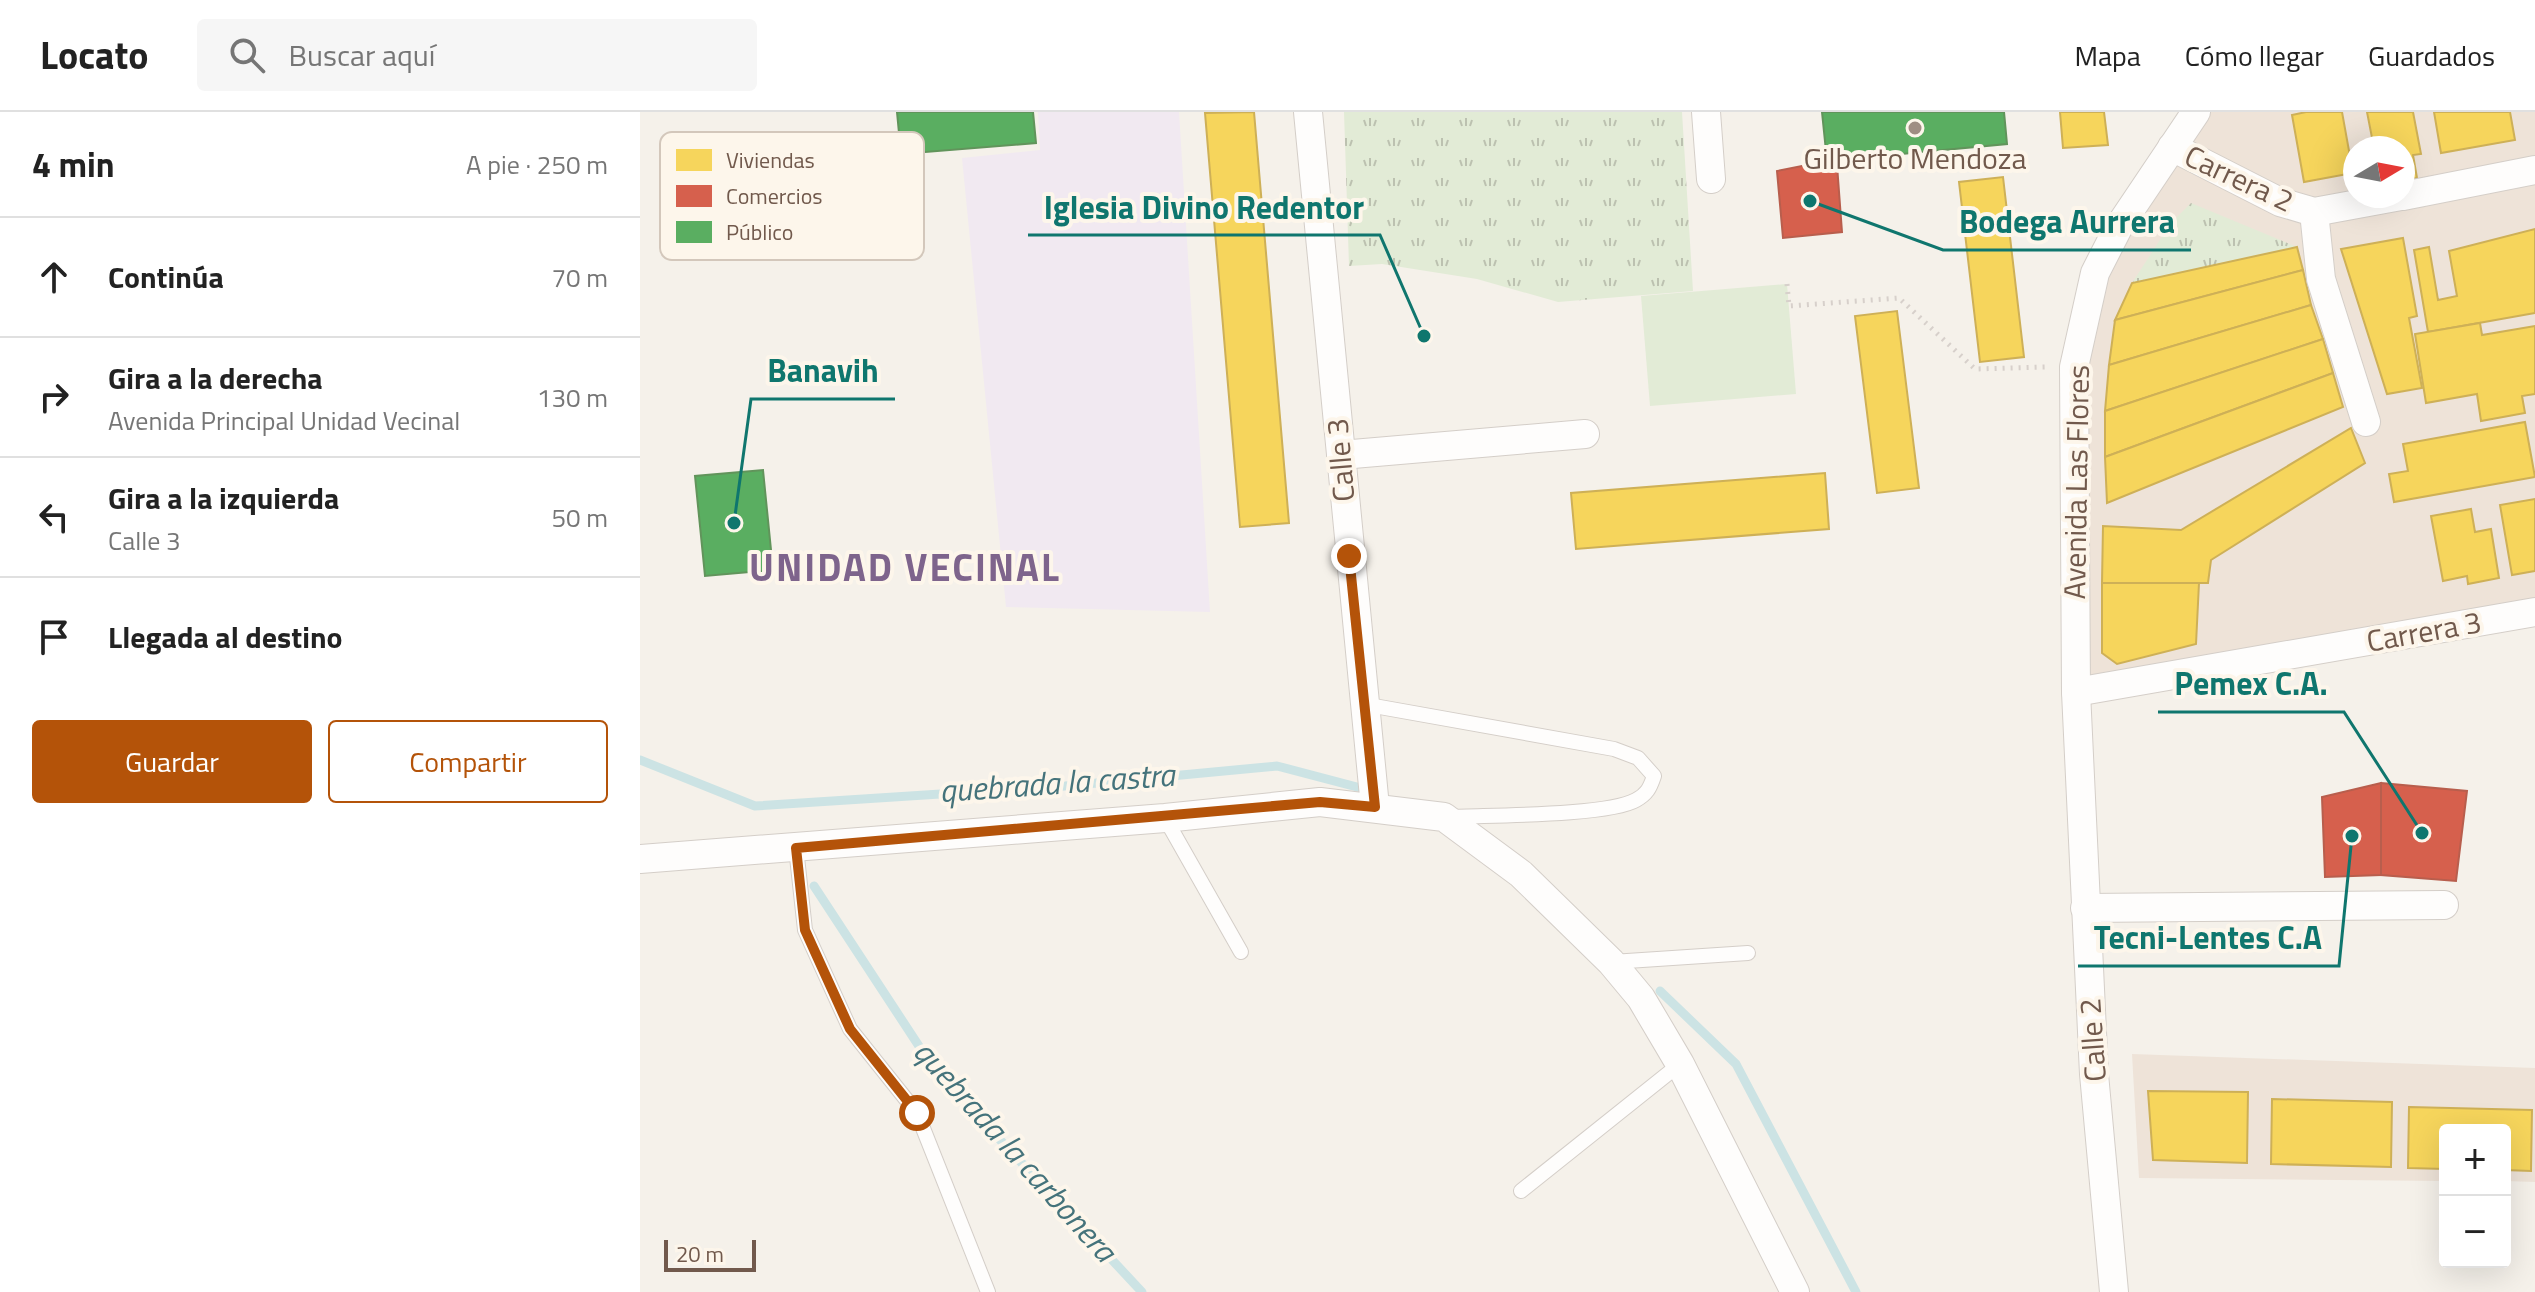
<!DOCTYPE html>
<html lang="es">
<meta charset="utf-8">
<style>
:root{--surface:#fff;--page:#f6f6f6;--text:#222;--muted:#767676;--line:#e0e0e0;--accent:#b45309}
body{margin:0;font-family:"Titillium Web",sans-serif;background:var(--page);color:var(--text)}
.controls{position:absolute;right:24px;bottom:24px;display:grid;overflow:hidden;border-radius:8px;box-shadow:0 8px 32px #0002}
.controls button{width:72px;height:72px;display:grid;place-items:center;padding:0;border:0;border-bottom:2px solid var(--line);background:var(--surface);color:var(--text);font:40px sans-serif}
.compass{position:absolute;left:1703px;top:24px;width:72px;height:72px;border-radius:50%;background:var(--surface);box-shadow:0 8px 32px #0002;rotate:80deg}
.scale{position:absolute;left:24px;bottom:20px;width:92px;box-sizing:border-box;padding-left:8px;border:4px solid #71594c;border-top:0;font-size:22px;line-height:28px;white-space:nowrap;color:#71594c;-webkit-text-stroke:6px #fdf6eb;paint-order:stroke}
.stop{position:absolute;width:24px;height:24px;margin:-18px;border:6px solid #b45309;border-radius:50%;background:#fff}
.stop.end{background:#b45309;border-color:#fff;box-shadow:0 2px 8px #0008}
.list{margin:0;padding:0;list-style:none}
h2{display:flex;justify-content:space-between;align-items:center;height:104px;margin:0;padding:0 32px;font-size:34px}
h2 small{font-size:26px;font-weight:400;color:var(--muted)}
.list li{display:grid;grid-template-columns:52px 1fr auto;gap:24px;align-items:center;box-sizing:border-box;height:120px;padding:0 32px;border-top:2px solid var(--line)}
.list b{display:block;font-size:30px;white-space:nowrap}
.list p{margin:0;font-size:26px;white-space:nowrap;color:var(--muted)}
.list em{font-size:26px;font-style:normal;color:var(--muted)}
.actions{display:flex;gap:16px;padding:24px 32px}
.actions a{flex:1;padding:18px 0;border:2px solid var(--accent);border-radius:8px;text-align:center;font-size:28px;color:var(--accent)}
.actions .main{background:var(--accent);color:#fff}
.icon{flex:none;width:44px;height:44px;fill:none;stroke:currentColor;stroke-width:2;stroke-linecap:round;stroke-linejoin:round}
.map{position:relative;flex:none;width:1895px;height:1180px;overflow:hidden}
header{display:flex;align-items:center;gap:48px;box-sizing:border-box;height:112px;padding:0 40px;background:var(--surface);border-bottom:2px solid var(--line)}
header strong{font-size:38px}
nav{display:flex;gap:44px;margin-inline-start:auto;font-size:28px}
.search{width:560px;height:72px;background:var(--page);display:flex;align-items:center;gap:20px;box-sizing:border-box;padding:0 28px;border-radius:8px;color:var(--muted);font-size:30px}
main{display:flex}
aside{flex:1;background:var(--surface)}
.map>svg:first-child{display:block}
</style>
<header>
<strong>Locato</strong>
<div class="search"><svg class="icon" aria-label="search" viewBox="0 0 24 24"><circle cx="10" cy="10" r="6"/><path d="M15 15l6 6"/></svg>Buscar aquí</div>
<nav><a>Mapa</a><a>Cómo llegar</a><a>Guardados</a></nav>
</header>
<main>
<aside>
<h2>4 min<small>A pie · 250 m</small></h2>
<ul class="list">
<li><svg class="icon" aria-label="ahead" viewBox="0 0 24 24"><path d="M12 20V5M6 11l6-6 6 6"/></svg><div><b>Continúa</b></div><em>70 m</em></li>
<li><svg class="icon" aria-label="right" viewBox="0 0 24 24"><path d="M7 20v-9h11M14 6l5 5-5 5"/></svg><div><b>Gira a la derecha</b><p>Avenida Principal Unidad Vecinal</p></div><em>130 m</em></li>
<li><svg class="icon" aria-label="left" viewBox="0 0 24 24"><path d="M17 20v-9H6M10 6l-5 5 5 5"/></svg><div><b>Gira a la izquierda</b><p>Calle 3</p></div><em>50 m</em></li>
<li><svg class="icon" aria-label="arrive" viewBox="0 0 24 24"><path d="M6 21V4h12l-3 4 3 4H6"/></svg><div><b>Llegada al destino</b></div></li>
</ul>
<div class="actions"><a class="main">Guardar</a><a>Compartir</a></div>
</aside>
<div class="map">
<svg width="1895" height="1180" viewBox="0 0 1895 1180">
<defs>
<pattern id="grass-tufts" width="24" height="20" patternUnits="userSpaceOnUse" patternTransform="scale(2)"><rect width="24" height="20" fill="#e2ebd6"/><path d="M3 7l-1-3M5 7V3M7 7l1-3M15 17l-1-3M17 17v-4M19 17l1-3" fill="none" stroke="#bcc1b0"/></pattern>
</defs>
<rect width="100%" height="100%" fill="#f5f1ea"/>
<!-- residential -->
<g fill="#eee3d8" fill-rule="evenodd">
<path d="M1556,0H1895V500L1436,580L1434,255L1455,161ZM1715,36H1763V84H1715Z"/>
<path d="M1492,942L1895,956V1070L1865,1069V1018H1805V1069L1499,1066Z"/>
</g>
<!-- education -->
<path fill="#f1e9f1" d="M398,0H539L570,500L366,495L322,46L400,38Z"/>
<!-- grass -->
<g fill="url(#grass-tufts)">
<path d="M704,0H1042L1053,179L918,190L837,167L742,152L709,154Z"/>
<path d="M1551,91L1657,135L1492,171L1531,111Z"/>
</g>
<!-- pitch -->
<path fill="#e2ebd6" d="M1147,172L1156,282L1010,294L1001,184Z"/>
<!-- homes -->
<g fill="#f6d55c" stroke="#ceb057" stroke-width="2">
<path d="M614,0L649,411L600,415L565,1Z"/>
<path d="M1420,0H1464L1468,33L1423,36Z"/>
<path d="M1666,0H1702L1713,61L1664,70L1652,3Z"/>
<path d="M1727,0H1773L1781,42L1773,43L1777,66L1763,68V36H1734Z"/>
<path d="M1794,0H1870L1875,28L1801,41Z"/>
<path d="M1363,65L1384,245L1340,250L1319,70Z"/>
<path d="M1895,117V201L1788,220L1774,138L1789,135L1798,188L1817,184L1809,139Z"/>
<path d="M1763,126L1777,204L1769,206L1782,276L1747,282L1701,137Z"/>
<path d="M1657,135L1663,158L1475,208L1492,171Z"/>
<path d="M1663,158L1671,193L1469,253L1475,208Z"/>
<path d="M1671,193L1683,227L1465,299L1469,253Z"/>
<path d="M1257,199L1279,376L1237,381L1215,204Z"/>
<path d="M1840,211L1842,223L1895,214V282L1882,284L1885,301L1841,309L1837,282L1786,291L1775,222Z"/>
<path d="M1683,227L1693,261L1465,345V299Z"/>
<path d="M1693,261L1703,295L1467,391L1465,345Z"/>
<path d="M1885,310L1895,365L1754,390L1749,362L1768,359L1763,332Z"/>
<path d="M1711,316L1725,351L1571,448L1568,471H1462L1463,414L1541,418Z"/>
<path d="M1185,361L1189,417L936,437L931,381Z"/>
<path d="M1895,387V459L1872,463L1860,393Z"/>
<path d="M1831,397L1835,420L1851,417L1859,466L1828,472L1827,464L1803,469L1791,404Z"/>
<path d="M1462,471H1559L1556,532L1477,552L1462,541Z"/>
<path d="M1508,979L1608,980L1607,1051L1513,1048Z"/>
<path d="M1632,987L1752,990L1751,1055L1631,1052Z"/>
<path d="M1769,995L1892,998L1891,1059L1865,1058V1018H1805V1057L1768,1056Z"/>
</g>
<!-- shops -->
<g fill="#d6604d" stroke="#b85e4d" stroke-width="2">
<path d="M1187,49L1197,53L1202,120L1143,126L1137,59Z"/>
<path d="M1741,671V763L1685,765L1682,685Z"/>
<path d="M1741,671L1827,679L1816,769L1741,763Z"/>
</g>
<!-- public -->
<g fill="#5aae61" stroke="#61945b" stroke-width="2">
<path d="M257,0H393L396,31L261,42Z"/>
<path d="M1182,0H1364L1367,32L1187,49Z"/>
<path d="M123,358L133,458L65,464L55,364Z"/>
</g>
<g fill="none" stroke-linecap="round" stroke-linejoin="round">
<!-- stream -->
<g stroke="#cce3e4" stroke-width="9">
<path d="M0,648L115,694L425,674L637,654L717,675"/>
<path d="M174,774L294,957L502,1180"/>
<path d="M1020,879L1096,952L1216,1180"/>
</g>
<!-- service casing -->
<g stroke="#d4cec8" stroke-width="16">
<g id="service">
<path d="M723,592L974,637L998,646L1014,664C1010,676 1007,682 996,688C968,704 849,703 811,705"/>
<path d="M525,706L601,840"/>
<path d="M156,736L165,818L210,917L277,1001L348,1180"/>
<path d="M972,850L1108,841"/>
<path d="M881,1079L1040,952"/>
</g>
</g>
<!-- minor casing -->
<g stroke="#d4cec8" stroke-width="30">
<g id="minor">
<path d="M668,0L735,695"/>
<path d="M1066,0L1071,67"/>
<path d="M1532,35L1640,90L1674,100L1761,84"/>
<path d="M1763,84L1895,58"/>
<path d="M1674,100L1681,167L1726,310"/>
<path d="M701,343L945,322"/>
<path d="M1436,580L1895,500"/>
<path d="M0,747L525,706L680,690L804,705L881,762L971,850L1001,886L1040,952L1155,1180"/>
<path d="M1445,796L1804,793"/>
<path d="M1474,1180L1454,962L1436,580L1434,255L1455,161L1478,116L1556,0"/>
</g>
</g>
<!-- path -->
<path stroke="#d7d0cb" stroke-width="5" stroke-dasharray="2 6" stroke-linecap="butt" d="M1147,172L1149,194L1259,186L1335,257L1405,255"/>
<!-- service -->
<use href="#service" stroke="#fefdfc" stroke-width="14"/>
<!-- minor -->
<use href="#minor" stroke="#fefdfc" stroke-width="28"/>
</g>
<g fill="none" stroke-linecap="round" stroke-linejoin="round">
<!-- route -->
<path stroke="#b45309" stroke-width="10" d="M277,1001L210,917L165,818L156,736L680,690L735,695L709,444"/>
</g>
<!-- markers -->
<circle fill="#9f8e83" stroke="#fdf6eb" stroke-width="3" cx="1275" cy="16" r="8"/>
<g text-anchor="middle" stroke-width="8" stroke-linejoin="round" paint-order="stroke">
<!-- poi labels -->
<g font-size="30" fill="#71594c" stroke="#fdf6eb">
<text x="1275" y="57">Gilberto Mendoza</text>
</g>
<!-- street labels -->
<g font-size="30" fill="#71594c" stroke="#fdf6eb">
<text transform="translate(1599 67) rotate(25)" y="10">Carrera 2</text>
<text transform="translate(701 348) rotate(-95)" y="10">Calle 3</text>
<text transform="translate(1437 370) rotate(-89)" y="10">Avenida Las Flores</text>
<text transform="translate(1784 520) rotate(-10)" y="10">Carrera 3</text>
<text transform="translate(1453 928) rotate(-94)" y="10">Calle 2</text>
</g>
<!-- water labels -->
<g font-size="32" font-style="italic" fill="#45737b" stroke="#fdf6eb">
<text transform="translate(417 671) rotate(-4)" y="11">quebrada la castra</text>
<text transform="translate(375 1039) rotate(48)" y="11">quebrada la carbonera</text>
</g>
<!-- district labels -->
<g font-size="38" font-weight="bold" letter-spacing="2" fill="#7e648c" stroke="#fdf6eb">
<text x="265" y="469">UNIDAD VECINAL</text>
</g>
</g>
<!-- legend -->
<rect x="20" y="20" width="264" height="128" rx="12" fill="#fdf6eb" stroke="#d3c7bb" stroke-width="2"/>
<rect x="36" y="37" width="36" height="22" fill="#f6d55c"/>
<rect x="36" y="73" width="36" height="22" fill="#d6604d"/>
<rect x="36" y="109" width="36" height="22" fill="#5aae61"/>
<g font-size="22" fill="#71594c">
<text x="86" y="56">Viviendas</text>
<text x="86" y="92">Comercios</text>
<text x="86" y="128">Público</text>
</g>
<!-- callouts -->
<path fill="none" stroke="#0f766e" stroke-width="3" d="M784 224L740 123H388M1170 89L1303 138H1551M94 411L111 287H255M1782 721L1704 600H1518M1712 724L1699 854H1438"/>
<g fill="#0f766e" stroke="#fdf6eb" stroke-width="3">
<circle cx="784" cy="224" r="8"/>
<circle cx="1170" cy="89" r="8"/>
<circle cx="94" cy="411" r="8"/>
<circle cx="1782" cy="721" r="8"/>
<circle cx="1712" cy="724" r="8"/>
</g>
<g font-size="32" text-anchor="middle" font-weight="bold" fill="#0f766e" stroke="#fdf6eb" stroke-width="8" stroke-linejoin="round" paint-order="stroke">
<text x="564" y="107">Iglesia Divino Redentor</text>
<text x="1427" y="121">Bodega Aurrera</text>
<text x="183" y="270">Banavih</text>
<text x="1611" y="583">Pemex C.A.</text>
<text x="1568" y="837">Tecni-Lentes C.A</text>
</g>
</svg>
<div class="controls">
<button>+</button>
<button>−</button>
</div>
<svg class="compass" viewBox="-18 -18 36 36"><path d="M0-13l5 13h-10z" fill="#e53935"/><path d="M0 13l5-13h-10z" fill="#767676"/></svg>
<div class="scale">20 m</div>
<div class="stop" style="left:277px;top:1001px"></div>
<div class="stop end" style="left:709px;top:444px"></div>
</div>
</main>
